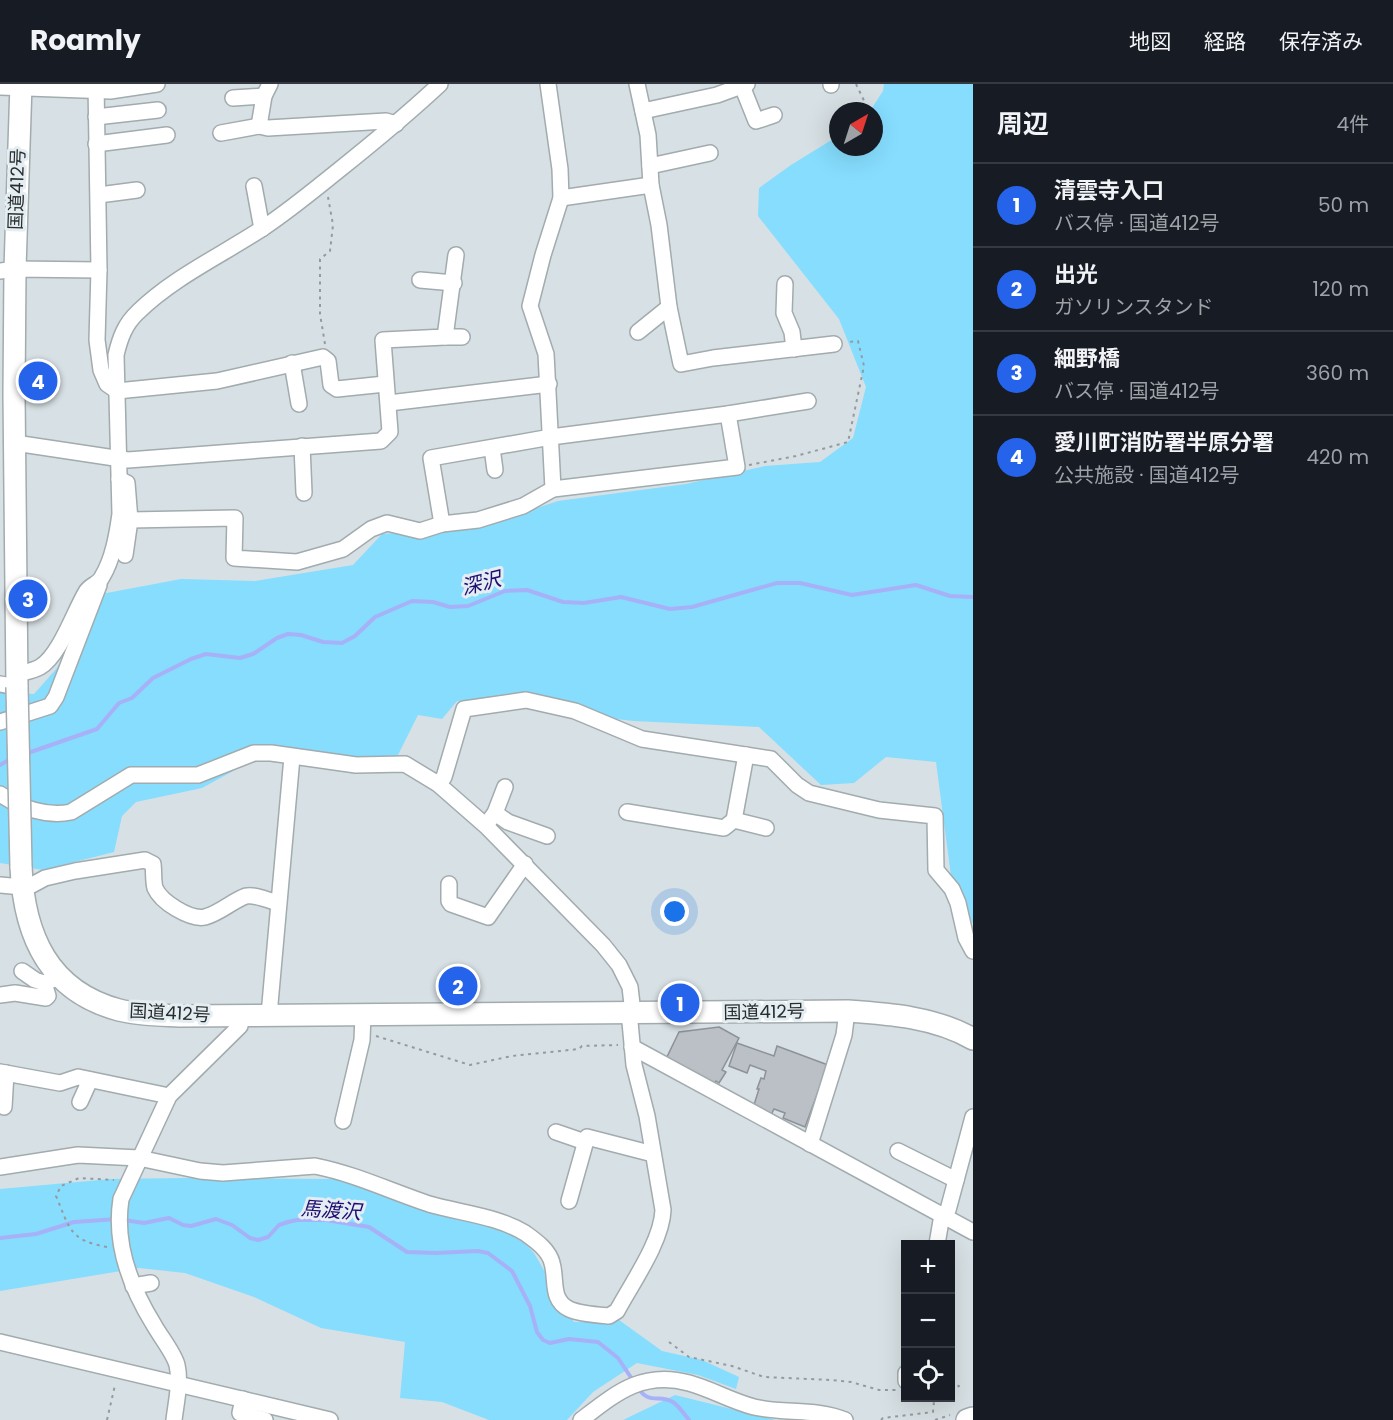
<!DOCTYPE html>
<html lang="ja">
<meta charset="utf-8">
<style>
:root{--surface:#171b24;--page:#20242c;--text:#f1f3f6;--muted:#9ea1a6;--line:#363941;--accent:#2563eb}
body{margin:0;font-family:Poppins,"Noto Sans JP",sans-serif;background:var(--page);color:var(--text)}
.controls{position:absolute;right:18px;bottom:18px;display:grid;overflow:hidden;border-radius:0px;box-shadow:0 6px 24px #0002}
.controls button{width:54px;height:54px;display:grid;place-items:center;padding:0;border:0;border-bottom:2px solid var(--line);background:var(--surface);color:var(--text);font:30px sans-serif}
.compass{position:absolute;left:829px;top:18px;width:54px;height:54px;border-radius:50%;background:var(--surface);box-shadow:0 6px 24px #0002;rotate:39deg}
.you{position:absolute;left:675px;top:828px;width:21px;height:21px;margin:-15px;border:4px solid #fff;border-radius:50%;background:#1a73e8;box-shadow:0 0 0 9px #1a73e833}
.badge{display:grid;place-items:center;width:39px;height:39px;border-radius:50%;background:var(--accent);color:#fff;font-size:20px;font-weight:700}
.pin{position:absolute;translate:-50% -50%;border:3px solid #fff;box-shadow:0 2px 6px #0006}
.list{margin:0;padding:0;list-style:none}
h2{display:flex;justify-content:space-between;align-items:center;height:78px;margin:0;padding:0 24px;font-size:26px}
h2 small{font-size:20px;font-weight:400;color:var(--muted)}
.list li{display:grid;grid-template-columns:39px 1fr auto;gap:18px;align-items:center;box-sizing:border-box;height:84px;padding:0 24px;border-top:2px solid var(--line)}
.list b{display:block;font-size:22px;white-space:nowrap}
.list p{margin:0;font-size:20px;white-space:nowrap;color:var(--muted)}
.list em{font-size:20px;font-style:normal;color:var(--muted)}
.icon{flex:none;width:33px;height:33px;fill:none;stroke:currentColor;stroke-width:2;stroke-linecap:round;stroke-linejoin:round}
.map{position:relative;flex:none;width:973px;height:1336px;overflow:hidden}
header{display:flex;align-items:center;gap:36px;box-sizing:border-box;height:84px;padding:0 30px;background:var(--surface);border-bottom:2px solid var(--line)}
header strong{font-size:28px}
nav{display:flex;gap:33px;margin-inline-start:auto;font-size:21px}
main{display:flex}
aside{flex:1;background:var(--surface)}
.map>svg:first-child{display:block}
</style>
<header>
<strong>Roamly</strong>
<nav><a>地図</a><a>経路</a><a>保存済み</a></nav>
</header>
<main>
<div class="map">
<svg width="973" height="1336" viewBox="0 0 973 1336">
<rect width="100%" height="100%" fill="#d7e0e4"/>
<!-- green -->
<g fill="#86ddfe">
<path d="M884,0H973V840L951,792L936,678L886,673L854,699L821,701L759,643L634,637L457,617L442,635L418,631L393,681L278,668L244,681L202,704L136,718L122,732L114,768L43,786L0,779V608L34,610L57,584L96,511L181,495L255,497L353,481L382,450L483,442L558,417L686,400L765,382L820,378L853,354L866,303L839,235L758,132L759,104L791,81L838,52V63H874V27H870L883,7Z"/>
<path d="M186,1094L333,1095L440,1120L497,1130L534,1169L574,1238L619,1236L662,1267L702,1276L739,1293L736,1305L698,1291L637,1279L593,1308L567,1336H489L442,1318L400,1314L405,1258L321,1244L254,1213L185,1189L139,1184L0,1207V1105L111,1095Z"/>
<path d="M675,1311L776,1336H623Z"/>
</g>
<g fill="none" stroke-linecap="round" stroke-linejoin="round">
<!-- stream -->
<g stroke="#a7b1f8" stroke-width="4">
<path d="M25,670L97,645L119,619L132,614L153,594L191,575L206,570L240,574L253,570L277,554L288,550L301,551L323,558L342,559L355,552L375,533L412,517L433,518L450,523L468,522L505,507L527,506L563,518L584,519L621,513L670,525L692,523L777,499H800L852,511L916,501L950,512L973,513"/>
<path d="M0,681L12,674"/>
<path d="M124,1136L144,1139L169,1134L183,1141L191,1142L216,1135L232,1141L250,1154L258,1156L268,1153L279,1141L288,1138L297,1136H326L369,1143L407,1168L436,1169L478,1167L488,1169L512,1187L530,1222L537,1248L543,1256L550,1259L569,1255L598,1258L618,1274L634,1298"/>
<path d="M0,1154L36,1150L74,1138L117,1135"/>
<path d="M638,1304C649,1321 659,1310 673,1318C679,1322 684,1330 689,1336"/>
</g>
</g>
<!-- building -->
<g fill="#bac0c6" stroke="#8d9299" stroke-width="1.5">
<path d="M719,943L739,954L722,986L726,988L719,999L716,997L714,1001L666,975L679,948Z"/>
<path d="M737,959L774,972L777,962L828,981L805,1043L783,1034L785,1029L774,1025L771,1031L753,1024L759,1005H757L761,994L764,995L766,987L750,981L747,989L729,982Z"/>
</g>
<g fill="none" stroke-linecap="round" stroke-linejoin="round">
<!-- minor casing -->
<g stroke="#a2abae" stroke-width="18">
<g id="minor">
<path d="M96,0L99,186L97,256L101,286L107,300L117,307L217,297L323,273L328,277L331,301L337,305L385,300"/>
<path d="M637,0L648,51L651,101L659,141L669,223L681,280L713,274L834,260"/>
<path d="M831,1V0"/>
<path d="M742,2L756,37L774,31"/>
<path d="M0,3L110,7L157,0"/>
<path d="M233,14L264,12"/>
<path d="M643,27L717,11L747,0"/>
<path d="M96,33L158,26"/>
<path d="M259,42L264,12L270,0"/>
<path d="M221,49L259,42L268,44L386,37L396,40"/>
<path d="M96,60L167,51"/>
<path d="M650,82L710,69"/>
<path d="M254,102L262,145"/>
<path d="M99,111L137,106"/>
<path d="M561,114L651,101"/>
<path d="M0,187L15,185L99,186"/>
<path d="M420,196L454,199"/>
<path d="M785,200L784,229L792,248L794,265"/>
<path d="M638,248L669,223"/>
<path d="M445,253H462"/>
<path d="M292,279L299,320"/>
<path d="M389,319L549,300"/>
<path d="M15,359L128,376L381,357L390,348L383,256L445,253L456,171"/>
<path d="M302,362L304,409"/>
<path d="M492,364L495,386"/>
<path d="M119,395L127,399L130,436L235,434L234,474L297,478L343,465L371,445L387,439L420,447L442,440L478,436L523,422L553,405L546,270L530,222L543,171L561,114L560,85L548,0"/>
<path d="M553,405L737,383L728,330"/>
<path d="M442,440L431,374L551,353L728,330L808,317"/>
<path d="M125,471L130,436"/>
<path d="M17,590C25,588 33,587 40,583C60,571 74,528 86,508C90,501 99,500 102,493C113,475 117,451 120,430L116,271C120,254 125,240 138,228C174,193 222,171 263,144C290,126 314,106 339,86C374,58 408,30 440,0"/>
<path d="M0,600L17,603"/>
<path d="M0,638L50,622L56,613L99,501"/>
<path d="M438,700L444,693L464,625L526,616L575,627L642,655L771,675L797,701L809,709L879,726L935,732L936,786L952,805L958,819L966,854L973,867"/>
<path d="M0,710C20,724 47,733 71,728L131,691H198L254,669H271L356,681L405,680L438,700L486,742L603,861L619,881L630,903L633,929L630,938L634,981L647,1032L663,1126C662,1157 632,1199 617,1227L609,1232C597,1231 580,1230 569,1225C550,1216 557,1195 552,1179C549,1166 536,1157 525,1149C497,1132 460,1129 429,1120C390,1107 355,1090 315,1082L223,1089L200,1087L139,1074L78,1071L0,1083"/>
<path d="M627,728L724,744L734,736L746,671"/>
<path d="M495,729L508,738L547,752"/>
<path d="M734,736L766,744"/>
<path d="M489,737L495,729L505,703"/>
<path d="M449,800V817L451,820L488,833L525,780"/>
<path d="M0,801L22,803L32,801L45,794L75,787L145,776L153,780C154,787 153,797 155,804C161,818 190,836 205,833C220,829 232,817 246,812C255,810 270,817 278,819"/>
<path d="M22,887L35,896L44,899L54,895"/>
<path d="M0,911L15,909L46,914L48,912L44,899"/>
<path d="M269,931L292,673"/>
<path d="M632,963L973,1148"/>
<path d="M0,988L60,999L78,993L169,1012"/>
<path d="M80,1018L90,996"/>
<path d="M4,1023L6,989"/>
<path d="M343,1037L362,956L363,931"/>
<path d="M556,1048L585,1058"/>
<path d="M810,1060L844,951L847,927"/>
<path d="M898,1067L956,1096"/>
<path d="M569,1117L587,1053L653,1070"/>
<path d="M937,1160L942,1131L948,1126L973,1033"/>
<path d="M133,1202L151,1199"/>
<path d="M0,1258L330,1336"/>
<path d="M906,1289V1297"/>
<path d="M243,1315L240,1329L265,1336"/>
<path d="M174,1336C176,1319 181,1298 177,1281C174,1269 160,1252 154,1241C131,1204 114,1159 121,1115L169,1012L240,942L241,932"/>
<path d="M581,1336C615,1310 642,1286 689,1299C711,1305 731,1317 754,1323C784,1330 816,1324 845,1336"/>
</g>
</g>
<!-- highway casing -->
<g stroke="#a2abae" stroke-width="24">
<g id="highway">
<path d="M17,603L14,310L15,185L21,0"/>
<path d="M21,783C24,851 48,907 119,926C139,931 159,931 179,932L847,927C890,930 935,933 973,955"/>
<path d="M967,1336L973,1334"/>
</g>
</g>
<!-- path -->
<g stroke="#949b9e" stroke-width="2" stroke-dasharray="3 4.5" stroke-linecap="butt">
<path d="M856,0L868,25"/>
<path d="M325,260L320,230V175L330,167L333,141L328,113"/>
<path d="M749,381L796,372L848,358L864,282L858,257L849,258"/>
<path d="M376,952L470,981L512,972L579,965L582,962L618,961"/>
<path d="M107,1163C69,1156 70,1145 56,1112L61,1102L79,1094L114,1096"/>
<path d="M669,1258L689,1273L732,1282L764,1293L831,1296L851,1298L879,1306H897"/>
<path d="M950,1301L959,1302L950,1309"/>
<path d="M107,1336L115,1301"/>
<path d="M881,1336L883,1334L933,1328L934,1317L940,1314"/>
<path d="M935,1336L950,1331"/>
</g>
<!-- minor -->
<use href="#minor" stroke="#fff" stroke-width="15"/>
<!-- highway -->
<use href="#highway" stroke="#fff" stroke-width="21"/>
<!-- highway-bridge casing -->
<g stroke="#a2abae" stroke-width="24" stroke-linecap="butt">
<path id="highway-bridge" d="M17,603L21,783"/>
</g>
<!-- highway-bridge -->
<use href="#highway-bridge" stroke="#fff" stroke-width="21"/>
</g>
<g text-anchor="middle" stroke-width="6" stroke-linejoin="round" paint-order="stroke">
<!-- street labels -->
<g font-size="18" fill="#292d2e" stroke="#e4edf1">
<text transform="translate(17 105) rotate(-88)" y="6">国道412号</text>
<text transform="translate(764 928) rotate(-1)" y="6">国道412号</text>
<text transform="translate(170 929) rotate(3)" y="6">国道412号</text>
</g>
<!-- water labels -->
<g font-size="20" font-style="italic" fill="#1f0c73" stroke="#e4edf1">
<text transform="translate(481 499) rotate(-14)" y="7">深沢</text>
<text transform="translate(331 1126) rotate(4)" y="7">馬渡沢</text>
</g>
</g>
</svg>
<div class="controls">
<button>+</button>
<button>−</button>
<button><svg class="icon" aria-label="locate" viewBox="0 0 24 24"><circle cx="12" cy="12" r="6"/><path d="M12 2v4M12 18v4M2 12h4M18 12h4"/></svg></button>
</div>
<svg class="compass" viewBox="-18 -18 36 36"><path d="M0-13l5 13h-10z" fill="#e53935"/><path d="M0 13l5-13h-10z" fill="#9ea1a6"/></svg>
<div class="you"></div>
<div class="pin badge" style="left:680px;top:919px">1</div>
<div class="pin badge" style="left:458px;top:902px">2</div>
<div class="pin badge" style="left:28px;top:515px">3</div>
<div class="pin badge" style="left:38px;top:297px">4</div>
</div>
<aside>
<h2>周辺<small>4件</small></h2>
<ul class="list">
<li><span class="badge">1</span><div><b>清雲寺入口</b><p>バス停 · 国道412号</p></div><em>50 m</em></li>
<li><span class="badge">2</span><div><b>出光</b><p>ガソリンスタンド</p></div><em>120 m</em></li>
<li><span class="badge">3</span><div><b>細野橋</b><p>バス停 · 国道412号</p></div><em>360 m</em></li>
<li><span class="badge">4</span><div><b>愛川町消防署半原分署</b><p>公共施設 · 国道412号</p></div><em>420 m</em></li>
</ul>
</aside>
</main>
